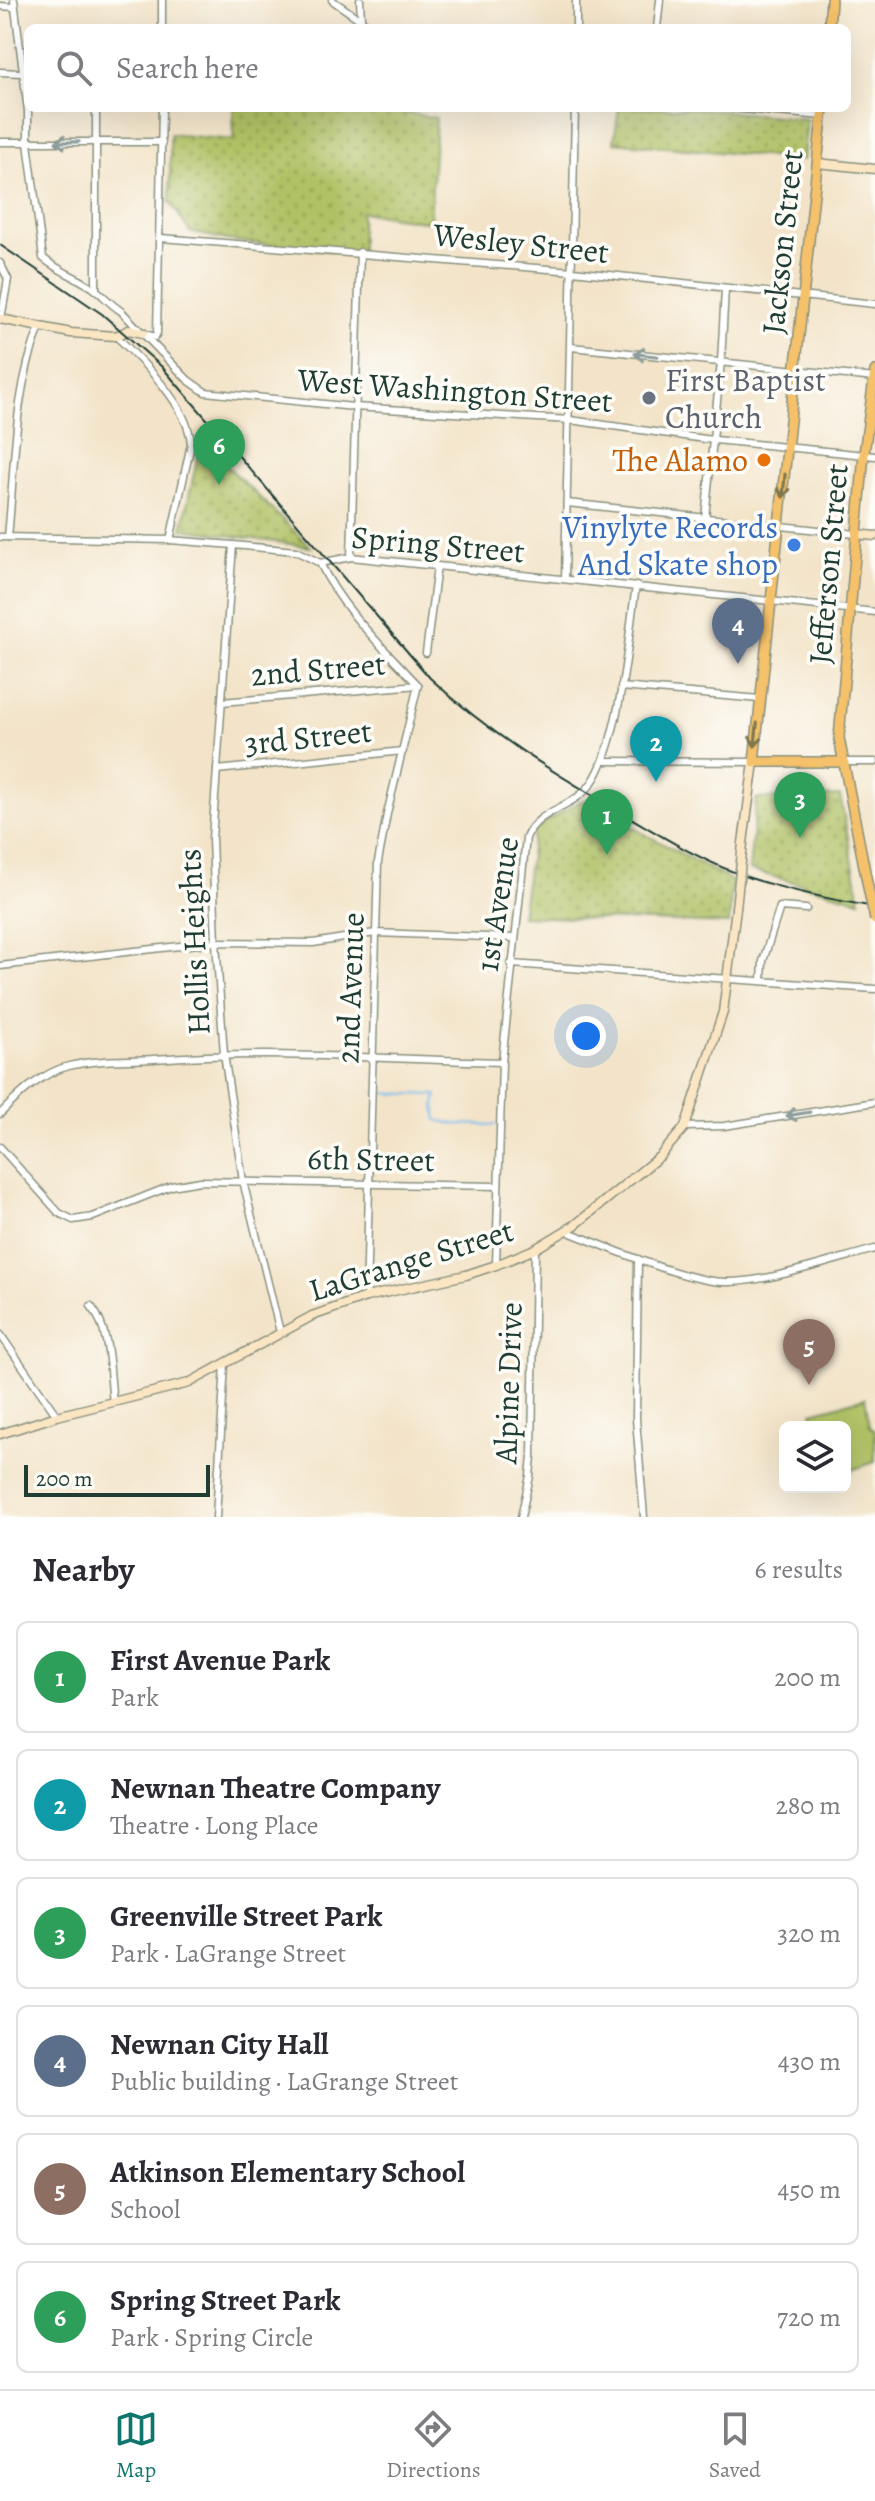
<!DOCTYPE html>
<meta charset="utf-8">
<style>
:root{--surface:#fff;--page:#f7f7f7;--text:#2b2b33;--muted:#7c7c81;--line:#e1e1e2;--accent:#0f766e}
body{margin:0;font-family:Alegreya,serif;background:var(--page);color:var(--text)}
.controls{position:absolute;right:24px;bottom:24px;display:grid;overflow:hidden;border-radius:12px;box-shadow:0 8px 32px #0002}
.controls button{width:72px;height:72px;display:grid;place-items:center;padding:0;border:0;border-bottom:2px solid var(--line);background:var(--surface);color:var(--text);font:40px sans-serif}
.scale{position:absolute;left:24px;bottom:20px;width:186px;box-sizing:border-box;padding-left:8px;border:4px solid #1f3d34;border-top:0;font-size:22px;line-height:28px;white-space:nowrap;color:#1f3d34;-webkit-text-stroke:6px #fdfcf7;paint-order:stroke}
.you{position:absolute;left:586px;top:1036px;width:28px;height:28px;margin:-20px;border:6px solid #fff;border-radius:50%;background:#1a73e8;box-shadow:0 0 0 12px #1a73e833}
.badge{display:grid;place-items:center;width:52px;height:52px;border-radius:50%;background:var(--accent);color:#fff;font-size:26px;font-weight:700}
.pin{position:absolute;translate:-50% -66px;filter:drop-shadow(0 2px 4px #0008)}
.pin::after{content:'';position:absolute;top:42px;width:28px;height:24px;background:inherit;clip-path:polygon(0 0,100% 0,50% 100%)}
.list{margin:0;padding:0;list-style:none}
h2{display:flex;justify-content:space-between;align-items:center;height:104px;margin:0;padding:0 32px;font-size:34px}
h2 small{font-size:26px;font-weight:400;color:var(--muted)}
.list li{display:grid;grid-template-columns:52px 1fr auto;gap:24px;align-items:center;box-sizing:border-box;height:112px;margin:0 16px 16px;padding:0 16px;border:2px solid var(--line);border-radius:12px}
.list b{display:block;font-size:30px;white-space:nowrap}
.list p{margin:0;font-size:26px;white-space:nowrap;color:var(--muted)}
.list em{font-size:26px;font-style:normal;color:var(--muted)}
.icon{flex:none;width:44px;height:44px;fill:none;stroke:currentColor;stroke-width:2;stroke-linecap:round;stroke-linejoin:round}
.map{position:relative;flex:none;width:875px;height:1517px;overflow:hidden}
.search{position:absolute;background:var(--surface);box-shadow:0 8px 32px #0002;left:24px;right:24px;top:24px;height:88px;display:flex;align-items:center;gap:20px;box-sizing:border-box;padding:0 28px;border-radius:12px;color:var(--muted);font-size:30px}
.sheet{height:872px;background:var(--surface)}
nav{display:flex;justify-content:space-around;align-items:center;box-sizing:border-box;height:112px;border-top:2px solid var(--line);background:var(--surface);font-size:22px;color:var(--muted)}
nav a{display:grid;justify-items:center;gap:4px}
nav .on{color:var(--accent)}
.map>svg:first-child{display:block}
</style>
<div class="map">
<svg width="875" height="1517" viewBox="0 0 875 1517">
<defs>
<pattern id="park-dots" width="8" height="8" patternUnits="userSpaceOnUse" patternTransform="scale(2)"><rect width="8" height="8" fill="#b0c165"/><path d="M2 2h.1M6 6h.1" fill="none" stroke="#8f9e54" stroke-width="1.8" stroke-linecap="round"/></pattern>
</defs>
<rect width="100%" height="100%" fill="#fdfcf7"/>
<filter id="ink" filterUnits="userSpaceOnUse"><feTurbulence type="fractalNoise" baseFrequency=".0125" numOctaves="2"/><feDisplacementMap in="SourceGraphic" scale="16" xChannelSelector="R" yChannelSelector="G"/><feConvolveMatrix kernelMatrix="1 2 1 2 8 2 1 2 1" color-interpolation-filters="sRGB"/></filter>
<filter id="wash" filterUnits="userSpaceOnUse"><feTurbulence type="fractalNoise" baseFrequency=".006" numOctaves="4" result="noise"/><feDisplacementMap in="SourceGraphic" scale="32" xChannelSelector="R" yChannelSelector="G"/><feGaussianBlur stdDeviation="1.8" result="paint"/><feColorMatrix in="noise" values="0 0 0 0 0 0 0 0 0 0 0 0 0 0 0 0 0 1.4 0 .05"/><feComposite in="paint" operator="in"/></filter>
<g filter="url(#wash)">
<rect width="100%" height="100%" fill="#f3e4c9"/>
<!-- green -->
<path fill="#b0c165" stroke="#687f4c" stroke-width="2" d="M865,1398L870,1426L875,1431V1462L845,1472V1427H815L812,1412Z"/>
<!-- park -->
<g fill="url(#park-dots)" stroke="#687f4c" stroke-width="2">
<path d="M233,108H380L436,118L430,222L361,212V254L232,241L190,232L170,202V134L234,140Z"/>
<path d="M619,108H693L807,119L803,160L614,142Z"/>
<path d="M201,441L311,547L182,529Z"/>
<path d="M840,796L860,900L749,870L756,799Z"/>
<path d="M582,800L732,881L729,924L521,916L534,829Z"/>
</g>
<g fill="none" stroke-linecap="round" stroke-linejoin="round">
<!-- stream -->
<path stroke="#75baec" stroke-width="2" d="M375,1093L437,1095L435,1105L437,1120L454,1124L495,1125"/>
</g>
</g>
<g filter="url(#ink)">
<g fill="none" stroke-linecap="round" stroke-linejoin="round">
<!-- street casing -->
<g stroke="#89907e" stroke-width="9">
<g id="street">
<path d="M14,0L28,111V143L43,258C61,273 78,277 95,289C104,296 111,305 121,311L188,380L205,392L354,407L570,420L705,439L875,456"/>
<path d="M332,0L372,28"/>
<path d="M360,0L361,19"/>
<path d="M0,6L14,7"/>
<path d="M162,28V0"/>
<path d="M576,28V0"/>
<path d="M657,28L660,0"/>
<path d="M0,72L21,73"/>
<path d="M731,108L823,116"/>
<path d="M0,142H162"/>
<path d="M161,238L573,271L875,304"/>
<path d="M0,263L8,279L1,319"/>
<path d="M96,290V108"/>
<path d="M146,334L155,337L157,333L162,108"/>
<path d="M116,336C143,362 189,406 191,444L170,540"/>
<path d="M571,347L875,378"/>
<path d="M567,503L856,534"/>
<path d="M705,518L721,362L725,289"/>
<path d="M0,537L170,540L233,545L296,551L320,563L351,557L875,612"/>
<path d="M8,537C15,468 13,392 40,327"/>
<path d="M233,545L212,839L216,942L224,1054L243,1181L280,1332"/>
<path d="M351,557L360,252"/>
<path d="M320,563C342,610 383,647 418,685"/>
<path d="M565,579L575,108"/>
<path d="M426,653L437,566"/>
<path d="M621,687L760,699"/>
<path d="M222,702L418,685"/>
<path d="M605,761L754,762"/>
<path d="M843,762H875"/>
<path d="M217,770L403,751"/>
<path d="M511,964L875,989"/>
<path d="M0,966L216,942L313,943L375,933L514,938"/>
<path d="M762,981L763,961L780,907L806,909"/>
<path d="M0,1114C20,1094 41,1073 69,1066C96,1059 126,1061 154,1059C270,1050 386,1059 502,1062"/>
<path d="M685,1127L724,1126L875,1102"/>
<path d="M0,1147L59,1213L73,1220L93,1217L171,1186L200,1181L497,1186"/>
<path d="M569,1229L571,1233C610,1248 691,1284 730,1282C772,1281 833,1260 875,1249"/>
<path d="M638,1259L636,1419L644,1517"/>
<path d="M496,1265L502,1062L526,838C537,809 574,808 591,784C620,744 628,638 636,586"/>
<path d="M366,1297L378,862L387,814L418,685"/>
<path d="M91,1306C111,1331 109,1371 113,1402"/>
<path d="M0,1334L57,1416"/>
<path d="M216,1517L225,1364"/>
<path d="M521,1517L530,1476L532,1456L535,1249"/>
</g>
</g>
<!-- secondary casing -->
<g stroke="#89907e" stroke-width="11">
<g id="secondary">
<path d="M817,163L875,169"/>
<path d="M0,319L71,333L116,336L129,330L143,333"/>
<path d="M856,534L875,536"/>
<path d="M743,843L754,762"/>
<path d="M0,1434L57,1416L189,1383L312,1316L366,1297L466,1275L496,1265L535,1249L575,1225L660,1156L685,1127L723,1012L736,908"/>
</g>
</g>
<!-- primary casing -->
<g stroke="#89907e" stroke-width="12">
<g id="primary">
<path d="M829,28L831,0"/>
<path d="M823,108L754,762H843"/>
<path d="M869,892L839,738L864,454L875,371"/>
</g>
</g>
<!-- street -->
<use href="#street" stroke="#fff" stroke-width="6"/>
<!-- secondary -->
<use href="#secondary" stroke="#fbe6c4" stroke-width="8"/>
<!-- primary -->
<use href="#primary" stroke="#f5c16b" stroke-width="9"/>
<!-- rail -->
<path stroke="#1f3d34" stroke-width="2" d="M0,245L102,314L162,367L430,678C491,735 548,769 619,811C661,836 704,863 750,878C791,891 833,900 875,907"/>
<!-- secondary-bridge casing -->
<g stroke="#89907e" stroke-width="11" stroke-linecap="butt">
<path id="secondary-bridge" d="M736,908L743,843"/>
</g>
<!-- primary-bridge casing -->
<g stroke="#89907e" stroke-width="12" stroke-linecap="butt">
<path id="primary-bridge" d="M869,892L875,920"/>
</g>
<!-- secondary-bridge -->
<use href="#secondary-bridge" stroke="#fbe6c4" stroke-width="8"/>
<!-- primary-bridge -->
<use href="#primary-bridge" stroke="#f5c16b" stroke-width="9"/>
</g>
<!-- one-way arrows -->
<defs><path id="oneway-shaft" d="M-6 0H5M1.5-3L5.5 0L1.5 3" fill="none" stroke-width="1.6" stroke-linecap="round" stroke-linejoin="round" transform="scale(2)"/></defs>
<g stroke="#8f9e9a">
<use href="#oneway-shaft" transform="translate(67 142) rotate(179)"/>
<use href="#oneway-shaft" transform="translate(646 355) rotate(-174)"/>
<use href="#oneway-shaft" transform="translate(798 1114) rotate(171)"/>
</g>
<g stroke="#7f784d">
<use href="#oneway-shaft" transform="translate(784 486) rotate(95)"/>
<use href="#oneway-shaft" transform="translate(756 735) rotate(96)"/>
</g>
</g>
<!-- markers -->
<circle fill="#6b7280" stroke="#fdfcf7" stroke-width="3" cx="649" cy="398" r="8"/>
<circle fill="#e8710a" stroke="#fdfcf7" stroke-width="3" cx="764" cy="460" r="8"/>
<circle fill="#3f7fe0" stroke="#fdfcf7" stroke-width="3" cx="794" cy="545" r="8"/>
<g text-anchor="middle" stroke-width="7" stroke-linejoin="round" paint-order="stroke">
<!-- street labels -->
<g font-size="32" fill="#1f3d34" stroke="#fdfcf7">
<text transform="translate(782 242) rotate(-84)" y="11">Jackson Street</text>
<text transform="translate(521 243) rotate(6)" y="11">Wesley Street</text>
<text transform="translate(455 390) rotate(4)" y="11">West Washington Street</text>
<text transform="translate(438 544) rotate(5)" y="11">Spring Street</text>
<text transform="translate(828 564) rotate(-85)" y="11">Jefferson Street</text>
<text transform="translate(318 669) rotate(-5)" y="11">2nd Street</text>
<text transform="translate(308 737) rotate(-6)" y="11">3rd Street</text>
<text transform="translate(497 904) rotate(-81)" y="11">1st Avenue</text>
<text transform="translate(194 942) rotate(-93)" y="11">Hollis Heights</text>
<text transform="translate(350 988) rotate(-88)" y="11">2nd Avenue</text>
<text transform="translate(371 1159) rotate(1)" y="11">6th Street</text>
<text transform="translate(411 1260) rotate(-17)" y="11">LaGrange Street</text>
<text transform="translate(508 1383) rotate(-88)" y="11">Alpine Drive</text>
</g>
<!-- worship labels -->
<g font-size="32" fill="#5b616d" stroke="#fdfcf7" text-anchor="start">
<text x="665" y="391">First Baptist<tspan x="665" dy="37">Church</tspan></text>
</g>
<!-- food labels -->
<g font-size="32" fill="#c56008" stroke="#fdfcf7" text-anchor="end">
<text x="748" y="471">The Alamo</text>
</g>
<!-- shop labels -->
<g font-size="32" fill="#366cbe" stroke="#fdfcf7" text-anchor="end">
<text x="778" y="538">Vinylyte Records<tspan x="778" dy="37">And Skate shop</tspan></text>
</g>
</g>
</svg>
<div class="controls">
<button><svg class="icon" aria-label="layers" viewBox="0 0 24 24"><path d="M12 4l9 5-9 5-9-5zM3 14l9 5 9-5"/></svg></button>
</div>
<div class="scale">200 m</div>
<div class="you"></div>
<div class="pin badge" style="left:607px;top:855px;background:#2e9e5b">1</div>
<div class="pin badge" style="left:656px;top:782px;background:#0f9aa8">2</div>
<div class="pin badge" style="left:800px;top:838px;background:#2e9e5b">3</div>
<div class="pin badge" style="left:738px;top:664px;background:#5c6f8a">4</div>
<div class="pin badge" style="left:809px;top:1385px;background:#8d6e63">5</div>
<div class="pin badge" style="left:219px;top:485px;background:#2e9e5b">6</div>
<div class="search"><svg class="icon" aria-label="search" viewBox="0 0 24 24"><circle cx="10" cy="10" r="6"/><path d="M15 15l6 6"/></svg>Search here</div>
</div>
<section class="sheet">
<h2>Nearby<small>6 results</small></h2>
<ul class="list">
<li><span class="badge" style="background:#2e9e5b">1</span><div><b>First Avenue Park</b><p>Park</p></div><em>200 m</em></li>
<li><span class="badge" style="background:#0f9aa8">2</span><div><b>Newnan Theatre Company</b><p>Theatre · Long Place</p></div><em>280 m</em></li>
<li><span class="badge" style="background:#2e9e5b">3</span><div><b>Greenville Street Park</b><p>Park · LaGrange Street</p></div><em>320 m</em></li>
<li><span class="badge" style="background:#5c6f8a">4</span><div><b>Newnan City Hall</b><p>Public building · LaGrange Street</p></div><em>430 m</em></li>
<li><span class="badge" style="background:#8d6e63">5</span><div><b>Atkinson Elementary School</b><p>School</p></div><em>450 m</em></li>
<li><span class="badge" style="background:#2e9e5b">6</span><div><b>Spring Street Park</b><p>Park · Spring Circle</p></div><em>720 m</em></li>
</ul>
</section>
<nav>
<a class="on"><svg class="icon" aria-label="map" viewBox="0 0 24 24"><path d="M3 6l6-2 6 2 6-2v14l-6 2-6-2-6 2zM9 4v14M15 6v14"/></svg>Map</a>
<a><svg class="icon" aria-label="directions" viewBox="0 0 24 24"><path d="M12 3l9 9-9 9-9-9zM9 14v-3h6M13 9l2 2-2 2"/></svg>Directions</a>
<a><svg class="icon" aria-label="saved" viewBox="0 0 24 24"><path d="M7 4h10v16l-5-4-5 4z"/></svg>Saved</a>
</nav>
